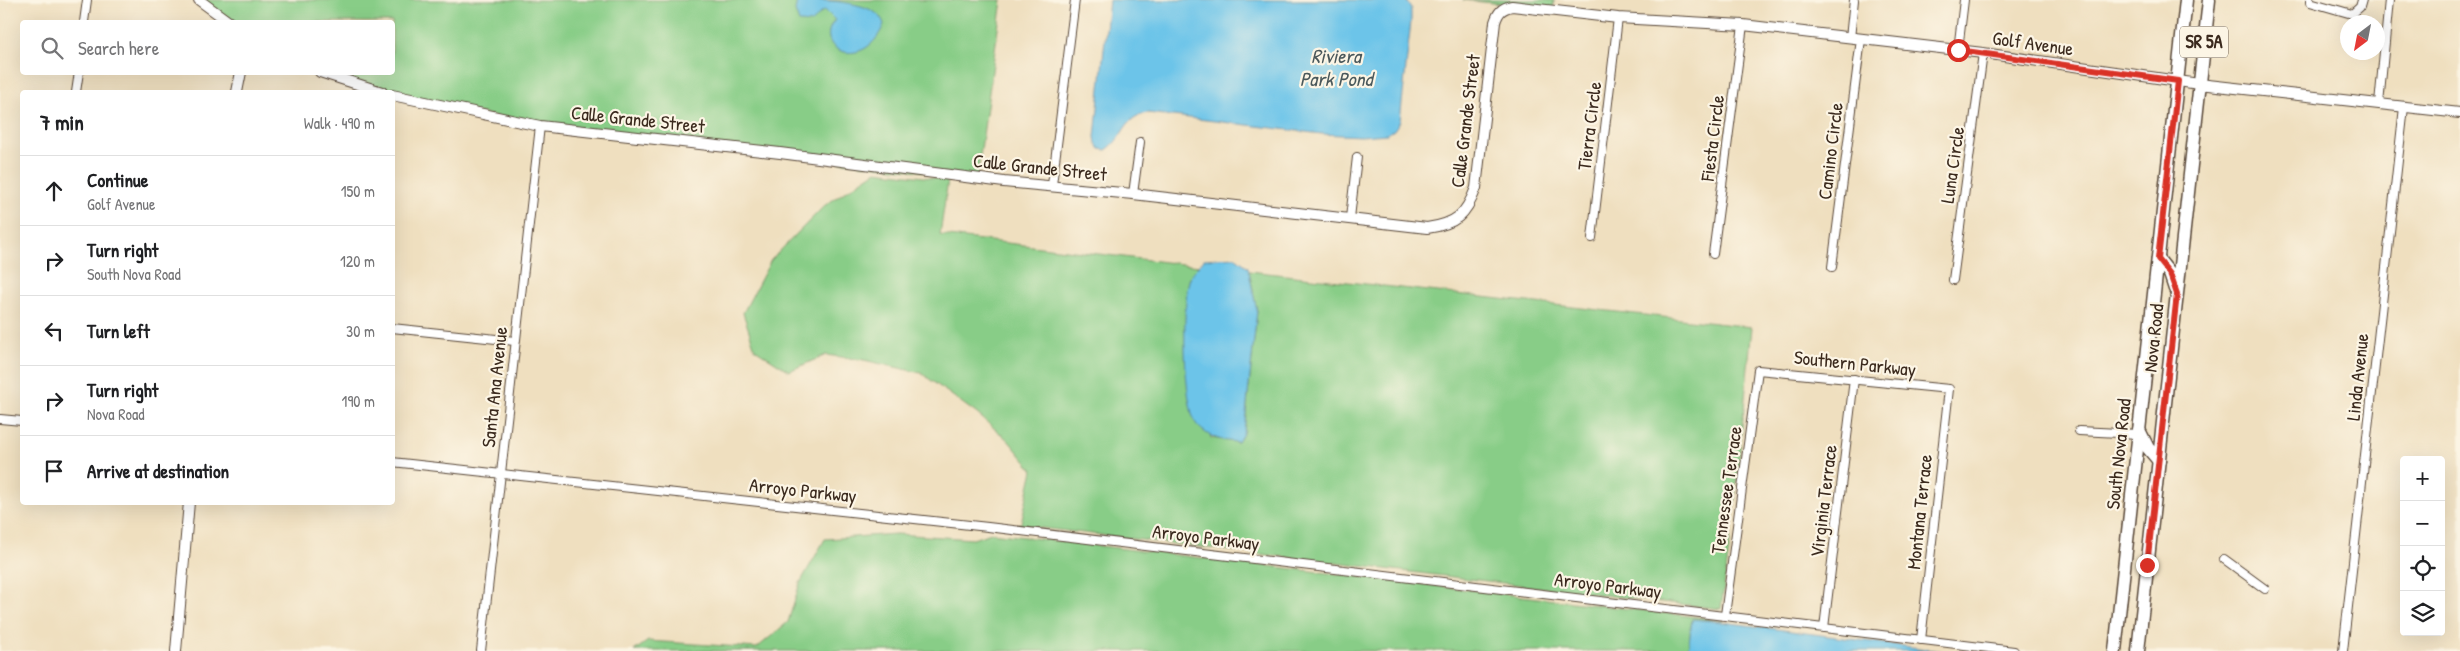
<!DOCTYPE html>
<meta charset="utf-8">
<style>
:root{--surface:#fff;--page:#f2f2f2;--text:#202124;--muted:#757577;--line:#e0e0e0}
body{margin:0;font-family:"Patrick Hand",sans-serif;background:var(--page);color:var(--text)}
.controls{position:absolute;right:15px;bottom:15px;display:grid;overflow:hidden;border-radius:5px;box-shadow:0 5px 20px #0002}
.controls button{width:45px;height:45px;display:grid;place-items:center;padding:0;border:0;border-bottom:1px solid var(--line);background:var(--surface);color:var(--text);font:25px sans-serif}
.compass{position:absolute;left:2340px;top:15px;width:45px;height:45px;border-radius:50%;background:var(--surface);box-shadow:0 5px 20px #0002;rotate:212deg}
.stop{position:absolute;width:15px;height:15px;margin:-11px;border:4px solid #d93025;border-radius:50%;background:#fff}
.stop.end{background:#d93025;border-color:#fff;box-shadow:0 1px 5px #0008}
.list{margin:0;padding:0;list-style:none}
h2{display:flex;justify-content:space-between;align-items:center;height:65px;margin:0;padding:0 20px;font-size:21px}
h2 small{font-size:16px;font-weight:400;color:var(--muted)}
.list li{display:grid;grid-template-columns:32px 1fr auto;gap:15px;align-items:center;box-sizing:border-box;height:70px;padding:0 20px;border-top:1px solid var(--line)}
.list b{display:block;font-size:19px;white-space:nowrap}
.list p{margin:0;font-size:16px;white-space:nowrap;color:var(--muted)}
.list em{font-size:16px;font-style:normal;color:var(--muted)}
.icon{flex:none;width:28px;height:28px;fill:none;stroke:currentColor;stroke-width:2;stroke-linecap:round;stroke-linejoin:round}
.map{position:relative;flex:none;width:2460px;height:651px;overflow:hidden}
.search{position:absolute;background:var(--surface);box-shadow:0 5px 20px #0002;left:20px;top:20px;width:375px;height:55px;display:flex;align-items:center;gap:12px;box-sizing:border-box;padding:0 18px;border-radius:5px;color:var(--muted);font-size:19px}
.panel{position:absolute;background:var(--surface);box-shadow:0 5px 20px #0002;left:20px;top:90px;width:375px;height:415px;border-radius:5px}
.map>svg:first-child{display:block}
</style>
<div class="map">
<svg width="2460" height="651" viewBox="0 0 2460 651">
<rect width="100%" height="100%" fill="#fcf5e5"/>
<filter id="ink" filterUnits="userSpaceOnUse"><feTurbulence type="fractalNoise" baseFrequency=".02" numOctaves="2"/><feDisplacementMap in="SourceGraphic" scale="10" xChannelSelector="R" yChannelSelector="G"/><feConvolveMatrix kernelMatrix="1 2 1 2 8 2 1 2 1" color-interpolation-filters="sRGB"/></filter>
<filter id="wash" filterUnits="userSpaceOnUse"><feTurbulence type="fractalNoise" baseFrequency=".0096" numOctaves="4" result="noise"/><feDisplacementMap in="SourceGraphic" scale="20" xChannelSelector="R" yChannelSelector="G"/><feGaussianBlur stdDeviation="1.12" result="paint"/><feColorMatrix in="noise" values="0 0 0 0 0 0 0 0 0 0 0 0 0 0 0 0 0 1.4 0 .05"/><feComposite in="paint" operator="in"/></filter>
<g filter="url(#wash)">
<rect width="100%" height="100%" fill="#efdfbf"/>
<!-- green -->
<g fill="#88cd87" stroke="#627c52">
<path d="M200,0H1002L977,178L540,126L385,92L322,73L392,72V22H230Z"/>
<path d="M1463,0H1554L1553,9Z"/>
<path d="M876,171L948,180L940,235L1199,266L1189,279L1211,438L1238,442L1244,432L1257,311L1249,271L1752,327L1733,520L1721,609L1016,525L1021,523L1033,470L1008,440L976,413L921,373L864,360L826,355L789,371L755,349L743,313L771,260L824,206Z"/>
<path d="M991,533L1723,620L1692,619L1688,651H634L648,641L757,648L788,622L800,583L825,539L896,534L973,539Z"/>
</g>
<!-- water -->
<g fill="#6cc4e9" stroke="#547784">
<path d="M797,0C824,0 877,0 884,24C865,74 810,49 835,20L825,10L820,13L812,23L799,22L795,11Z"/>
<path d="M1109,0H1406L1411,8V21L1400,121L1394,130L1387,134L1361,136L1322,134L1148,113C1123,116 1125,138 1106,150L1100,149L1096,144L1095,137Z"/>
<path d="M1235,257L1248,267L1257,311L1244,432L1238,442C1221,441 1209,438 1197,425C1183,408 1182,304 1189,281C1191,273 1199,266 1204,259Z"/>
<path d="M1692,619L1723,622L1941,651H1688Z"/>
</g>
</g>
<g filter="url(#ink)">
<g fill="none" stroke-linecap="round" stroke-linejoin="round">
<!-- minor casing -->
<g stroke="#564536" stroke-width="10">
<g id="minor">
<path d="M2310,0V2L2352,14L2360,7L2362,0"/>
<path d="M84,22L87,0"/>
<path d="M1850,38L1854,0"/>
<path d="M1958,50L1964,0"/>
<path d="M76,92L79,72"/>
<path d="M2379,104L2389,0"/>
<path d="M1052,185L1075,0"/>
<path d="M1133,194L1140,142"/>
<path d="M1350,218L1357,157"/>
<path d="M1592,238L1618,18"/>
<path d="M1713,254L1743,25"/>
<path d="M1832,267L1861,39"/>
<path d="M1953,280L1983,53"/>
<path d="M392,328L515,341"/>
<path d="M0,419L22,421"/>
<path d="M2079,431L2139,434"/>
<path d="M392,462L988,527L2014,651"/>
<path d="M2224,559L2265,589"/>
<path d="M1725,615L1758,370L1949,389L1921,640"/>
<path d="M1824,628L1854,379"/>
<path d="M481,651L540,126"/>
<path d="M2343,651L2404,107"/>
</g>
</g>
<!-- tertiary casing -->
<g stroke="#564536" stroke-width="12">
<g id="tertiary">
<path d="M199,0L229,22"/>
<path d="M320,72L382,92"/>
<path d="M237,92L241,72"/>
<path d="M392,95L540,126L780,153L1004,182L1133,194L1427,228C1456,224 1466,215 1476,188L1495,22C1498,13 1501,8 1512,6L1618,18L1743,25L1983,53L2199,84L2460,113"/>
<path d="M176,651L189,502"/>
</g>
</g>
<!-- primary casing -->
<g stroke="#564536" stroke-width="15">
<g id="primary">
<path d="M2158,259L2170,274L2175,289"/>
<path d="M2139,430L2148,448L2159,461"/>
<path d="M2115,651L2186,0"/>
<path d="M2138,651L2209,0"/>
</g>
</g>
<!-- minor -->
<use href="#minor" stroke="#fff" stroke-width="8"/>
<!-- tertiary -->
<use href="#tertiary" stroke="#fff" stroke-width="10"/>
<!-- primary -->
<use href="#primary" stroke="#fff" stroke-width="12"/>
</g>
</g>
<g fill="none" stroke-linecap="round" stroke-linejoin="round" filter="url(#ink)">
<!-- route -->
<path stroke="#d93025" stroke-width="6" d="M1958,50L2178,81L2158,259L2170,274L2177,294L2147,565"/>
</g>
<g text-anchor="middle" stroke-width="4.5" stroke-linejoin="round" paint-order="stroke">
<!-- shield labels -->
<rect fill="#fcf5e5" stroke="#75675a" stroke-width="1" x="2180" y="26.5" width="48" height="31" rx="4"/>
<g font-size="18" font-weight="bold" fill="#3b2a1e">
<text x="2204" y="48">SR 5A</text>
</g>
<!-- street labels -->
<g font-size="19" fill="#3b2a1e" stroke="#fcf5e5">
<text transform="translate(2033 43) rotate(8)" y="7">Golf Avenue</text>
<text transform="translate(638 119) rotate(6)" y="7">Calle Grande Street</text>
<text transform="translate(1465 121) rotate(-83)" y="7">Calle Grande Street</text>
<text transform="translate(1589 126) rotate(-83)" y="7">Tierra Circle</text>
<text transform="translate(1712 138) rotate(-83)" y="7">Fiesta Circle</text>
<text transform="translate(1830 151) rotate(-83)" y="7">Camino Circle</text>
<text transform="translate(1952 165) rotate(-82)" y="7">Luna Circle</text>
<text transform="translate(1040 167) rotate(6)" y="7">Calle Grande Street</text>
<text transform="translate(2153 338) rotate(-84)" y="7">Nova Road</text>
<text transform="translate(1855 363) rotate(6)" y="7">Southern Parkway</text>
<text transform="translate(2357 377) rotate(-84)" y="7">Linda Avenue</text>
<text transform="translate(494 387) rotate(-84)" y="7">Santa Ana Avenue</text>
<text transform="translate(2118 454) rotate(-84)" y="7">South Nova Road</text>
<text transform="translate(803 490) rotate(6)" y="7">Arroyo Parkway</text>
<text transform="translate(1726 490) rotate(-82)" y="7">Tennessee Terrace</text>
<text transform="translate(1823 501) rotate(-83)" y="7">Virginia Terrace</text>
<text transform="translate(1919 512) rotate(-84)" y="7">Montana Terrace</text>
<text transform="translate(1206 537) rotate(7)" y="7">Arroyo Parkway</text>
<text transform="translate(1608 585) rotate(7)" y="7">Arroyo Parkway</text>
</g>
<!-- water labels -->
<g font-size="20" font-style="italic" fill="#4a585b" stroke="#fcf5e5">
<text x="1336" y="63">Riviera<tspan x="1336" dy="23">Park Pond</tspan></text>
</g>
</g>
</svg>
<div class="controls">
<button>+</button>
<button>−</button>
<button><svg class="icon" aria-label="locate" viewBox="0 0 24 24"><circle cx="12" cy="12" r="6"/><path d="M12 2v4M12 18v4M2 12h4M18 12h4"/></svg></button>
<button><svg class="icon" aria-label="layers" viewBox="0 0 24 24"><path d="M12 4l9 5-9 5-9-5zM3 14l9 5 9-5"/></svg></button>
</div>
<svg class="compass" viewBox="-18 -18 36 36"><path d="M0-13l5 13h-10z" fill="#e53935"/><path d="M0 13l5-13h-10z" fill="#757577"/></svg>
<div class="stop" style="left:1958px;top:50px"></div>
<div class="stop end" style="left:2147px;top:565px"></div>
<div class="search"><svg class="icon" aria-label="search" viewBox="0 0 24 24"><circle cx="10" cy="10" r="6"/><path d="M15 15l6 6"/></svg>Search here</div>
<section class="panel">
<h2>7 min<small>Walk · 490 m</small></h2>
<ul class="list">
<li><svg class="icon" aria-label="ahead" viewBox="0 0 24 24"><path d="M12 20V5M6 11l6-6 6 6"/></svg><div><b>Continue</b><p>Golf Avenue</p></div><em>150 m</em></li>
<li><svg class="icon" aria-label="right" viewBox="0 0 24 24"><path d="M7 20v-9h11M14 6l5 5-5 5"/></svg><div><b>Turn right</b><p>South Nova Road</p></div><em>120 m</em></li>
<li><svg class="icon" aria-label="left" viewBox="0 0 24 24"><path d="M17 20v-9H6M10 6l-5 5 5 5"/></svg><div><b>Turn left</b></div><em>30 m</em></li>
<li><svg class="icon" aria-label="right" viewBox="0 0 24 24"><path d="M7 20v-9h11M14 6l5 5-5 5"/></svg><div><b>Turn right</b><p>Nova Road</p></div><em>190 m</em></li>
<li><svg class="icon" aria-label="arrive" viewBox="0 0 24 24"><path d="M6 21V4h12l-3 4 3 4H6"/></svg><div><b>Arrive at destination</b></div></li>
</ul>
</section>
</div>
